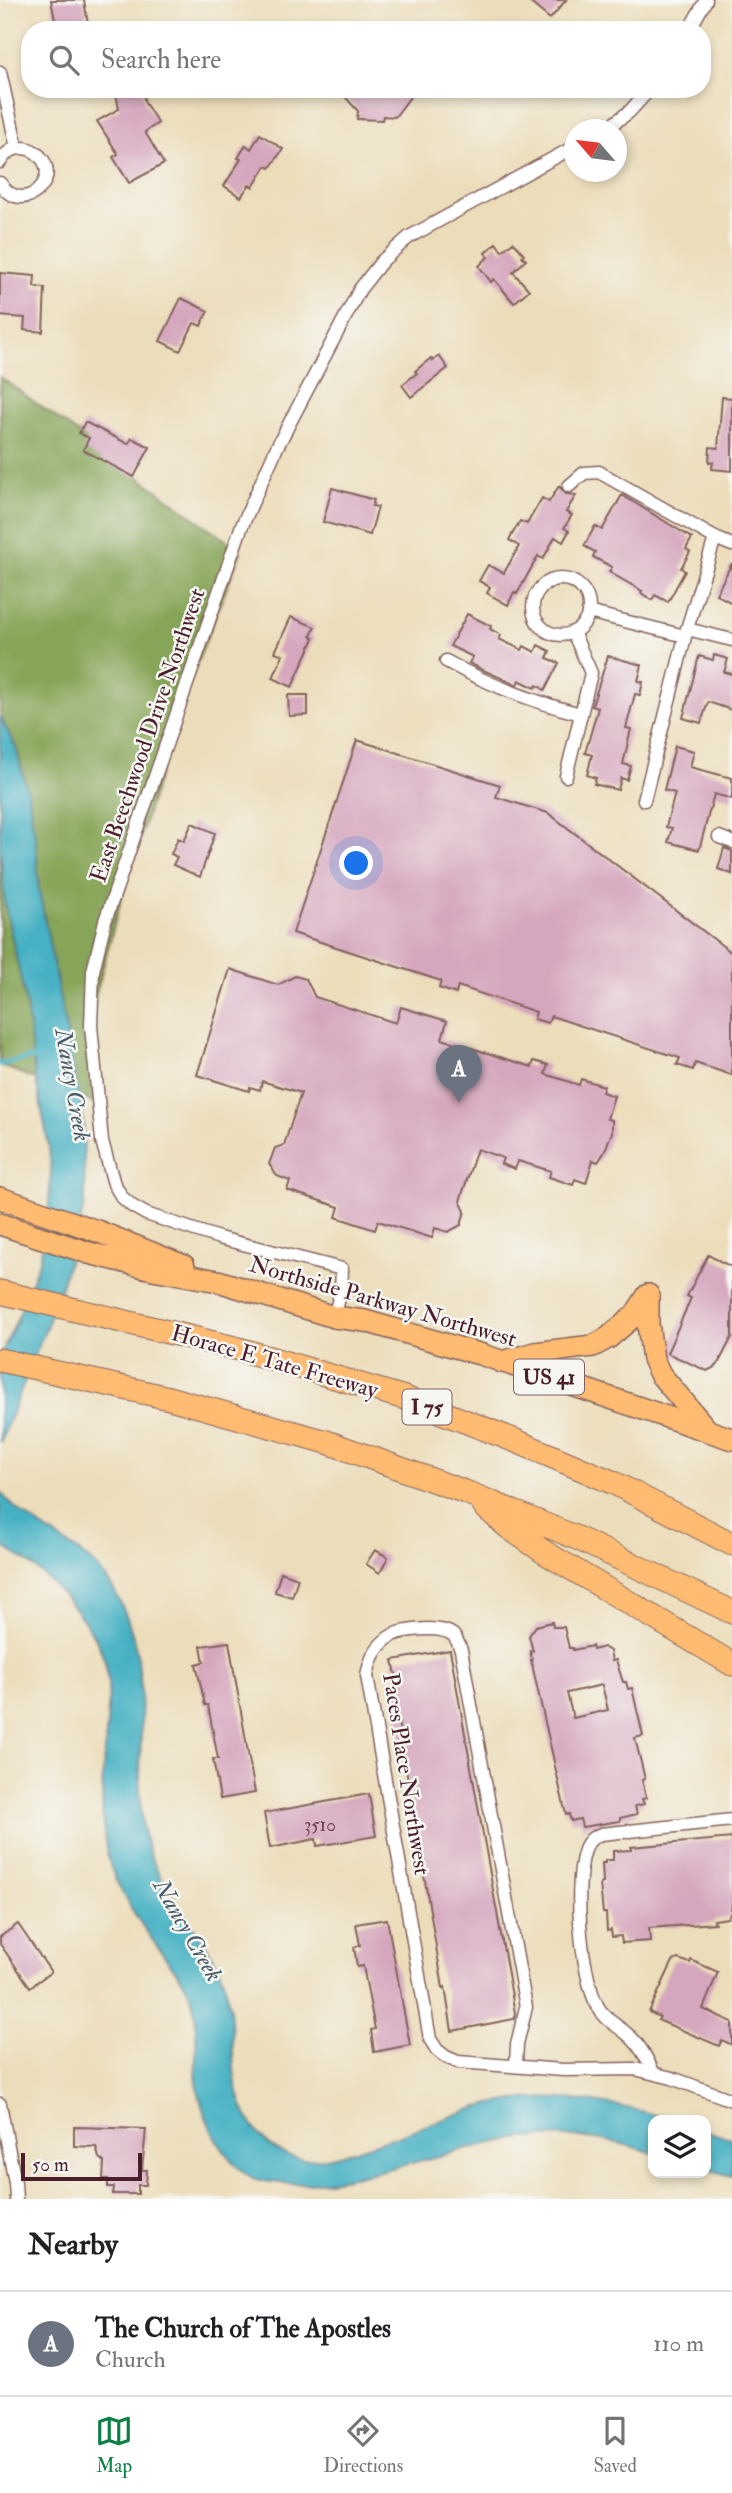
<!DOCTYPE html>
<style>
:root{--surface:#fff;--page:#f2f2f2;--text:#202124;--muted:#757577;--line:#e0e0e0;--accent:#0b8043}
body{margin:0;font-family:"IM FELL Double Pica",serif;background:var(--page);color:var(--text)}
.controls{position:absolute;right:21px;bottom:21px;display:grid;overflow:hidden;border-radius:14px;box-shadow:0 4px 10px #0003}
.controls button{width:63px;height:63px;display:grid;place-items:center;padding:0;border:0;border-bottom:2px solid var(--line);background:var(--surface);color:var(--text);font:35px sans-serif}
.compass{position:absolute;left:564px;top:119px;width:63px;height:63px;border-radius:50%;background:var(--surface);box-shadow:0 4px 10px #0003;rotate:298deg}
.scale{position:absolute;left:21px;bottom:18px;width:121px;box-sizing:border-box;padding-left:7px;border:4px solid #4a1f2b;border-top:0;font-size:19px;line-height:24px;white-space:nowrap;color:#4a1f2b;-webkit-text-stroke:5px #f6f6f2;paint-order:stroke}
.you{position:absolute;left:357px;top:864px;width:24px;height:24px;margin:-18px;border:5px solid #fff;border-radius:50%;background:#1a73e8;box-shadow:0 0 0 10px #1a73e833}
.badge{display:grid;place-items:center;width:46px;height:46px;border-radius:50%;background:var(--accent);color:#fff;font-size:23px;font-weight:700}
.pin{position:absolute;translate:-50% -58px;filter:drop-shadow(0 2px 4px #0008)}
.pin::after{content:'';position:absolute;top:37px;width:24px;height:21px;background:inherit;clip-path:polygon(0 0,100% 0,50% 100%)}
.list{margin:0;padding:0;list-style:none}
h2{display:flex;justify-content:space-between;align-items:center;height:91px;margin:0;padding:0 28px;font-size:30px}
h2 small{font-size:23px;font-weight:400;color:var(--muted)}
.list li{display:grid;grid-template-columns:46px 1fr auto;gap:21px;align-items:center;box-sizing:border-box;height:105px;padding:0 28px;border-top:2px solid var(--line)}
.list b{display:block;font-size:26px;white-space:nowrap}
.list p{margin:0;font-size:23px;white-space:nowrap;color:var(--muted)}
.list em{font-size:23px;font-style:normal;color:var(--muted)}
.icon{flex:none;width:38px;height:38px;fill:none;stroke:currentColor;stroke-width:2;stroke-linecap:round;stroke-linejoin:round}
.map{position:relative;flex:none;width:732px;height:2199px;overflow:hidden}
.search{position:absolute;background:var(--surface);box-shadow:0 4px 10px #0003;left:21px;right:21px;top:21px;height:77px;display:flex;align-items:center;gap:18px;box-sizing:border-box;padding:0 24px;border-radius:28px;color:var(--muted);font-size:26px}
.sheet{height:196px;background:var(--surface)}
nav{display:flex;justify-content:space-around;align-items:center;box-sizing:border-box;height:98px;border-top:2px solid var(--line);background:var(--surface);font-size:19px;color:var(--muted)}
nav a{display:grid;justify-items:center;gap:4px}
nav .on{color:var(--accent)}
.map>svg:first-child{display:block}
</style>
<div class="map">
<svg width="732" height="2199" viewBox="0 0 732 2199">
<rect width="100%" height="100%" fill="#f6f6f2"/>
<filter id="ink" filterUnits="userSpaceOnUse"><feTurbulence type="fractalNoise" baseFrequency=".0143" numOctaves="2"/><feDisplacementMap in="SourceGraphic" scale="14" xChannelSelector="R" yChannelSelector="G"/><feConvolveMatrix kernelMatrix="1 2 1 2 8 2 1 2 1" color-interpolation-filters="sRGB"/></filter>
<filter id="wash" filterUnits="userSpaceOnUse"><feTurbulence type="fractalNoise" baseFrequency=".00686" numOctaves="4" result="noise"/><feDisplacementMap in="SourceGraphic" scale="28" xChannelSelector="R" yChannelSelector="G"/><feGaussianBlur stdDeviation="1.57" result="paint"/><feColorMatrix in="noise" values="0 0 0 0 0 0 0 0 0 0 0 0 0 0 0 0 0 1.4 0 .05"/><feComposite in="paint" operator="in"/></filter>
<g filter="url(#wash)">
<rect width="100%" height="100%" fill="#ecddba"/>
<!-- forest -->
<path fill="#87a559" stroke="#686242" stroke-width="2" d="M0,377L241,551L180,706L121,899L92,1009L94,1103L0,1065Z"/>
<!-- water -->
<g fill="#45b1c3" stroke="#486877" stroke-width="2">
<path d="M0,717L16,747L28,794L36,842L39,890L83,1117L85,1203L58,1297L0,1443V1356L17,1320L40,1259L48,1219L51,1171L49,1147L35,1075L26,1003L5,905L0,848Z"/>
<path d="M0,1489C9,1512 70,1543 91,1561C103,1572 114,1589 121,1604C157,1680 132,1752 143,1829C152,1885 198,1922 220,1972C234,2003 231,2038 234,2070C238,2110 260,2155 304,2159C324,2161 342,2154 361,2148C397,2137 431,2124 466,2111C530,2088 610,2100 673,2120H653V2153C613,2139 567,2134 524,2138C443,2146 334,2199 255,2179C220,2161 199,2111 196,2074C195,2049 199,2025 192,2000C187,1983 175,1971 165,1957C146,1932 120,1895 110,1865C101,1834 102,1800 103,1769C105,1736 112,1699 106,1666C99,1631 57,1585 29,1563C20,1556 9,1551 0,1545Z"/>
<path d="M706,2131L732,2139V2176L706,2169Z"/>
</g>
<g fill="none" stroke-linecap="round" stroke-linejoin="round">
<!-- stream -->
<path stroke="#45b1c3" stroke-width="5" d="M0,1064L38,1057"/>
</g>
<g id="blocks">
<!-- building -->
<g fill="#d5a6bd" fill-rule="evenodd">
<path d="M51,0H84L89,30H57Z"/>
<path d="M527,0H566L550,19Z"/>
<path d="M115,89H142L145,103L158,123L145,132L164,164L129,183L113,157L118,154L97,121L119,109Z"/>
<path d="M338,89L383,91L416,89L395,117L383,116L382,120L357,119L358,111Z"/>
<path d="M260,134L283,149L270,168L266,166L253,187L249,185L241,197L224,186L241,159L238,158L246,145L251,149Z"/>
<path d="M513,242L524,254L522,256L526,260L513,272L529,290L514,303L494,279L491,282L479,266L488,257L485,253L496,243L502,251Z"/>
<path d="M0,273L35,276L34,287L45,288L43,332L24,330L25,318L0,316Z"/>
<path d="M181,298L208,311L201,326L194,323L180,351L160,341Z"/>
<path d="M439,356L448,368L411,397L402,385L417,373L415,371L431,358L433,361Z"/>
<path d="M722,397L732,398V471L712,469L713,462H709L710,447L718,448Z"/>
<path d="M85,422L128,444L132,438L150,447L134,477L83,450L89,438L79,433Z"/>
<path d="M559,486L566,494L576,495L566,512L572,515L564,528L569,531L563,542L555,537L543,559L538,556L517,594L514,592L508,605L487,593L490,587L479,581L488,565L504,573L519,546L509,540L520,521L527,524L542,498L549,502Z"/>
<path d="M332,488L374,500L372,506L378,507L370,535L323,522Z"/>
<path d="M622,495L692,538L686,549L690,552L681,568L685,571L668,602L655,595L652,600L641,593L642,591L609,572L612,567L593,557L595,552L584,546L595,526L602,530Z"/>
<path d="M732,563V603L716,594Z"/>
<path d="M467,614L491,626L490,629L501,635L499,639L522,650L524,646L535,652L538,645L550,651L547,658L559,663L545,690L537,685L535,688L519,680L517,685L483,670L469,663L473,657L450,646Z"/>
<path d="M291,617L315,627L311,636L314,638L292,687L273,678L283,655L275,652Z"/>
<path d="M714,655L728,659L724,672L732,674V710L708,702L701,723L683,718L699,656L713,660Z"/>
<path d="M608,656L642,665L638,681L643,682L640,695L635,694L626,728L631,729L623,764L631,766L627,780L621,778L618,790L594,784L596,778L587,775L592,755L585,753L598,708L592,706Z"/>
<path d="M288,695H308V715L289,716Z"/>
<path d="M357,740L500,785L496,797L548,813L732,953V1075L695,1063L693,1070L677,1065L680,1058L551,1016L548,1023L534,1019L536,1012L458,986L456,994L439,988L441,981L293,933Z"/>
<path d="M675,746L694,751L690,767L732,778V799L714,794L699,850L668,842L672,828L666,827L675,793L664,790Z"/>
<path d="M192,823L215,833L200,877L173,865L177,857L171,854L178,838L184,841Z"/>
<path d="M724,848L732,851V874L718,869Z"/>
<path d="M230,969L278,985L295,976L306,979L315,997L396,1023L401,1007L447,1021L442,1039L532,1067L534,1061L548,1065L545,1074L579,1085L581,1079L604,1086L602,1092L614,1096L607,1119L612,1120V1132L604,1153L598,1162L593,1160L586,1183L575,1179L573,1185L549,1177L551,1171L518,1161L515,1169L501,1164L503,1158L477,1149L460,1201L465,1211L461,1225L448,1232L435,1228L432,1238L378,1221L375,1230L336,1217L339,1207L287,1190L290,1181L277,1176L269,1164L275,1148L284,1145L301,1093L262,1081L260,1090L250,1087L249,1091L197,1075Z"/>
<path d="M708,1255L732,1267V1337L717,1366L707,1371L667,1353L691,1298L687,1296Z"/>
<path d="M375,1550L388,1557L380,1573L366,1564Z"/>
<path d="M281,1572L298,1578L292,1597L275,1592Z"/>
<path d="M552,1622L553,1627H564L569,1648H573V1650L592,1646L593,1650L603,1647L610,1651L612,1661L616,1660L623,1682H626L628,1689L632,1688L643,1736L635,1738L645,1779L642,1780L646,1798L642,1799L644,1804L635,1806L637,1814L620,1818V1821L582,1827L580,1819L571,1821L569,1814L566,1815L531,1660H532L530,1651H533L529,1636L536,1626ZM602,1685L608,1710L573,1718L567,1693Z"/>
<path d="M229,1642L255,1793L220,1799L213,1759H218L208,1705H205L196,1664L204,1662L201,1646Z"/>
<path d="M450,1650L515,2013L514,2019L452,2031L445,1987L443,1988L393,1691L399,1690L393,1660Z"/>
<path d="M369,1794L376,1836L317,1846L316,1839L270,1848L264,1813Z"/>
<path d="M732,1838V1902L731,1912L727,1918L714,1920L715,1923L649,1928L650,1941L622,1943L621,1936L612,1937L611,1930L607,1931L606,1913H603L600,1884L603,1883L602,1863H605V1860H613V1851L631,1850V1847Z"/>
<path d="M387,1919L410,2045L374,2052L371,2030L375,2029L363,1966L357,1967L354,1947L360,1945L356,1924Z"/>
<path d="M18,1924L51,1972L30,1987L0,1944V1937Z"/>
<path d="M678,1959L690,1963L691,1960L718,1972L703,2009L732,2022V2045L722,2040L719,2046L658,2020L660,2017L649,2012L673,1961Z"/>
<path d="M74,2127L146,2129L142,2170H147L146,2185H138V2194H113L114,2187H108V2179H103L104,2162L99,2158L96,2147L74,2146Z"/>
</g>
</g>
</g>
<g filter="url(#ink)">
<use href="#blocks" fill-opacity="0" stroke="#83625d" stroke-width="2"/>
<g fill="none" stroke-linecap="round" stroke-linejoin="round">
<!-- minor casing -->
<g stroke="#83625d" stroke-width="15">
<g id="minor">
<path d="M689,30L706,0"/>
<path d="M0,72L17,148"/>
<path d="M605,130L629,112L650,89"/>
<path d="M0,162C19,129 62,161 41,187C36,193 29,197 22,197C12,197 5,191 0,183"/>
<path d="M569,486L584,473L599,472L715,538L732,545"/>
<circle cx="561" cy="607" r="28"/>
<path d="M588,612L685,636"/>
<path d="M687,629L732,640"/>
<path d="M446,661C489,685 533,702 581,714"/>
<path d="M566,776L591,673L573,632"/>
<path d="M644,800L687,629L715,538"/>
<path d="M719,837L732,842"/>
<path d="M334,1317L341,1291L342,1269L219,1238L146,1214L132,1206L122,1197L114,1184L102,1141L91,1026L93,971L105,921L241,528L277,447L360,289L382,261L409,237L574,147"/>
<path d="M516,2065L517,2044L526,2007L461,1650C459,1645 457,1639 453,1635C440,1625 399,1629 388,1638C374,1649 370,1660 367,1676L430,2039L437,2050L446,2057L458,2062L563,2070L635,2069L672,2078L732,2100"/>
<path d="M653,2072C646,2057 639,2043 626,2033C615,2024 605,2019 598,2007C581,1978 571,1873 588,1843C591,1838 596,1836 601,1834L732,1820"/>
<path d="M0,2104L15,2183L16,2199"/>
</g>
</g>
<!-- primary casing -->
<g stroke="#83625d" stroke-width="24">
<g id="primary">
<path d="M0,1198L97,1231L184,1266"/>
<path d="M0,1224L89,1253L153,1269L218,1281L334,1317L365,1321L483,1355L732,1439"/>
<path d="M648,1295V1324L653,1359L660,1374L708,1431"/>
<path d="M502,1362L535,1353L593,1346L608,1338L635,1315L648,1295"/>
</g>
</g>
<!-- motorway casing -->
<g stroke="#83625d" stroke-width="25">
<g id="motorway">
<path d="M0,1292L239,1349L405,1398L516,1441L614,1483L732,1544"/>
<path d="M0,1360L169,1398L327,1442L468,1493L577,1538L732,1612"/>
<path d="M484,1506L508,1527L544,1552L732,1664"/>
</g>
</g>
<!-- minor -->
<use href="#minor" stroke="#fff" stroke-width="12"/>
<!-- primary -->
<use href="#primary" stroke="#febb71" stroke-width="21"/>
<!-- motorway -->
<use href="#motorway" stroke="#febb71" stroke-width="23"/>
</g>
</g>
<g text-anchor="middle" stroke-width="5" stroke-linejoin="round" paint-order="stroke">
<!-- number labels -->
<g font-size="19" fill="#6d4150">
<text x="320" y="1831">3510</text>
</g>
<!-- shield labels -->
<g fill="#f6f6f2" stroke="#7e6067" stroke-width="2">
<rect x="514" y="1359.5" width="70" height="35" rx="5"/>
<rect x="402.5" y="1389.5" width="49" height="35" rx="5"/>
</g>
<g font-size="21" font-weight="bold" fill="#4a1f2b">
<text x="549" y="1384">US 41</text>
<text x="427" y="1414">I 75</text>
</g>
<!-- street labels -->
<g font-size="23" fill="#4a1f2b" stroke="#f6f6f2">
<text transform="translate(147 735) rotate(-71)" y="8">East Beechwood Drive Northwest</text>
<text transform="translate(383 1301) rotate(16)" y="8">Northside Parkway Northwest</text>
<text transform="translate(275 1361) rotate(16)" y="8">Horace E Tate Freeway</text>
<text transform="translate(407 1774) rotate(81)" y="8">Paces Place Northwest</text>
</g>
<!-- water labels -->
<g font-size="24" font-style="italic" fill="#485968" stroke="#f6f6f2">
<text transform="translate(73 1085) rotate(80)" y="8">Nancy Creek</text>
<text transform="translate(188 1930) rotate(60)" y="8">Nancy Creek</text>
</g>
</g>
</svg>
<div class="controls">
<button><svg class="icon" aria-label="layers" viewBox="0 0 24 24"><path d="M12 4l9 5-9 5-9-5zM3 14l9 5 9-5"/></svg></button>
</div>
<svg class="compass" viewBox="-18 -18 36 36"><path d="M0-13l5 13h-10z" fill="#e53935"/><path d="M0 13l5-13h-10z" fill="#757577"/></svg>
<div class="scale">50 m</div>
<div class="you"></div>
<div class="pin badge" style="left:459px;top:1103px;background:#6b7280">A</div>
<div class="search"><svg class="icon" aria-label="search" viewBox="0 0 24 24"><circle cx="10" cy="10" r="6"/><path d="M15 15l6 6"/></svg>Search here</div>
</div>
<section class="sheet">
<h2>Nearby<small></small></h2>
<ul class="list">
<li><span class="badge" style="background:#6b7280">A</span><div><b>The Church of The Apostles</b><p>Church</p></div><em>110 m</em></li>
</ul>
</section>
<nav>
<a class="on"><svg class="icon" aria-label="map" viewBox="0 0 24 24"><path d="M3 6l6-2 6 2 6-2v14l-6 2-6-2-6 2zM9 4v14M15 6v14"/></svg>Map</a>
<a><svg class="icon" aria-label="directions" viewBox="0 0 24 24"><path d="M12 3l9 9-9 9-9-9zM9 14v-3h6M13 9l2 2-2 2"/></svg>Directions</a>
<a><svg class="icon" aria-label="saved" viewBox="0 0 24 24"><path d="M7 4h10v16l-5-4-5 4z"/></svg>Saved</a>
</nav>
